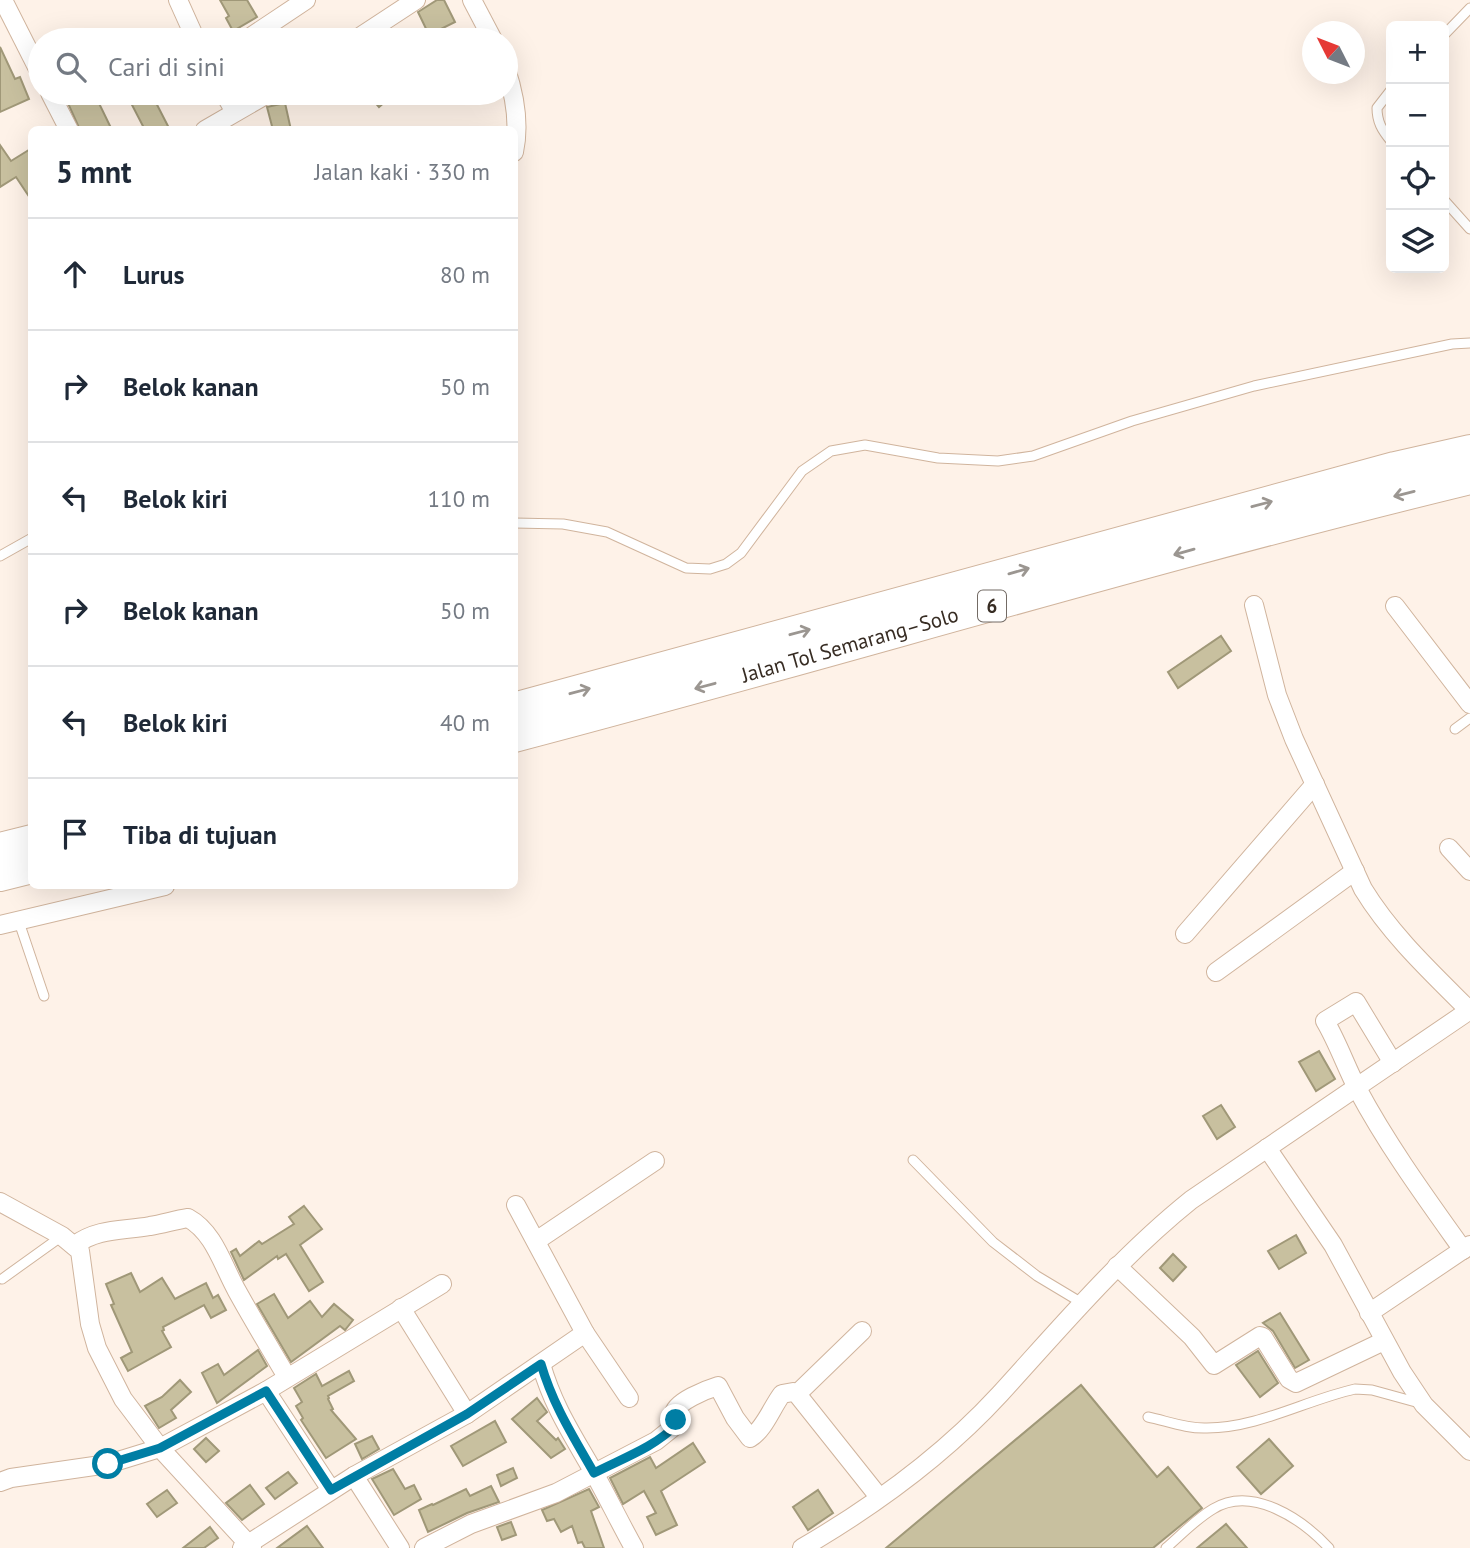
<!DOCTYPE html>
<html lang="id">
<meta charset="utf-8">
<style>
:root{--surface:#fff;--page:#f2f2f3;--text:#1f2937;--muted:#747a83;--line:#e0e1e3}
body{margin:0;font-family:"PT Sans",sans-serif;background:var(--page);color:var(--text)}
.controls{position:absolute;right:21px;top:21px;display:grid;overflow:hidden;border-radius:10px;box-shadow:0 7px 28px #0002}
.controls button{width:63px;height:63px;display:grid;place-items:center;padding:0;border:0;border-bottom:2px solid var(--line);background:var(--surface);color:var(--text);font:35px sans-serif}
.compass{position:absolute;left:1302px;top:21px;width:63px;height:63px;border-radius:50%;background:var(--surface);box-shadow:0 7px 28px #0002;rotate:312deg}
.stop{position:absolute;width:21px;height:21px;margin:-16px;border:5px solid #007ea4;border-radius:50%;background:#fff}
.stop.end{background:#007ea4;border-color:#fff;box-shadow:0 2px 7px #0008}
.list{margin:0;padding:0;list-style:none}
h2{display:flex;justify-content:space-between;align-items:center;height:91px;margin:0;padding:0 28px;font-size:30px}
h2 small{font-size:23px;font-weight:400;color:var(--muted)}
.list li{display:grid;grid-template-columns:46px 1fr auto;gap:21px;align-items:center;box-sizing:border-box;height:112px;padding:0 28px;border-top:2px solid var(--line)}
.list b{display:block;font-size:26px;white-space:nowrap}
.list em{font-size:23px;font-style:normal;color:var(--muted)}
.icon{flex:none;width:38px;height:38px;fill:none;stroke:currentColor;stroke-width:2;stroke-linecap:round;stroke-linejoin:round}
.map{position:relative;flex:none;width:1470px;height:1548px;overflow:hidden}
.search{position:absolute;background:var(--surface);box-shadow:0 7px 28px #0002;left:28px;top:28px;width:490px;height:77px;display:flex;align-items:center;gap:18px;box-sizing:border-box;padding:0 24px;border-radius:38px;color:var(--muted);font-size:26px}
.panel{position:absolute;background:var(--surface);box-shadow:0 7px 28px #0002;left:28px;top:126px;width:490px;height:763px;border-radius:10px}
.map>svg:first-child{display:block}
</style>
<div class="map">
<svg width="1470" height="1548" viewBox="0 0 1470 1548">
<rect width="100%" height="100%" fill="#fef2e8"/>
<!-- building -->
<g fill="#c8c09f" stroke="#a09878" stroke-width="2">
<path d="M220,0H247L257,17L233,31L226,18L229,16Z"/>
<path d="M437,0H444L455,22L429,35L418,12Z"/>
<path d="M0,47L15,79L20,77L29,99L0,112Z"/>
<path d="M84,93H94L112,130H80L67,101Z"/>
<path d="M151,93L170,130H145L131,103Z"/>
<path d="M367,93H395L379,107Z"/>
<path d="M285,103L291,130H273L267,107Z"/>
<path d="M0,145L11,161L32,148V201L16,177L0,187Z"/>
<path d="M1221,636L1231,651L1178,688L1168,672Z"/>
<path d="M1319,1051L1335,1079L1316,1091L1299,1062Z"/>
<path d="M1221,1105L1235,1127L1217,1139L1203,1116Z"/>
<path d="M304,1206L322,1229L300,1245L323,1282L309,1291L286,1254L278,1259L277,1256L244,1280L231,1252L236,1249L240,1256L259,1241L262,1244L294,1224L289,1217Z"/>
<path d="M1296,1235L1306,1253L1279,1269L1268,1251Z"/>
<path d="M1173,1254L1186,1267L1173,1281L1160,1268Z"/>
<path d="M131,1273L140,1292L162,1278L175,1299L206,1283L213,1298L218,1295L226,1310L211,1318L204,1305L163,1327L164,1330L162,1331L171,1347L128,1371L121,1358L132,1352L111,1305L114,1304L106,1284Z"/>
<path d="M274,1294L288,1318L310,1301L322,1317L334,1304L353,1320L345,1330L340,1326L291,1362L257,1304Z"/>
<path d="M1280,1313L1309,1360L1295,1368L1273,1331L1263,1323Z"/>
<path d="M258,1350L267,1366L217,1403L202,1373L218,1364L224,1375Z"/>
<path d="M1258,1351L1278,1383L1260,1397L1236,1365Z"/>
<path d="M349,1371L354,1381L328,1396L329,1398L328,1399L333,1409L331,1410L356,1439L326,1458L301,1420L303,1418L296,1406L302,1402L294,1388L316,1374L322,1386Z"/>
<path d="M180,1380L191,1392L171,1410L176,1418L159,1428L145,1406L162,1397Z"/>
<path d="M1081,1385L1157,1477L1168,1467L1202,1508L1153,1548H886Z"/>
<path d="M537,1398L547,1412L537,1421L556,1440L558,1438L565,1449L551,1458L512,1419Z"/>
<path d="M495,1421L506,1442L463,1466L451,1446Z"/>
<path d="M372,1436L379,1449L362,1459L355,1444Z"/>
<path d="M206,1438L219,1451L206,1462L194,1449Z"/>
<path d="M1269,1439L1293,1466L1261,1494L1237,1467Z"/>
<path d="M693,1443L705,1462L661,1491L677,1525L656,1535L647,1517L656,1513L644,1491L623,1504L610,1478L650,1457L656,1468Z"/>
<path d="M513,1468L517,1478L501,1486L497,1475Z"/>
<path d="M393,1469L405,1489L414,1485L421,1499L394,1515L372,1479Z"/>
<path d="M288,1472L297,1483L275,1499L266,1488Z"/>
<path d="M250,1485L264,1504L242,1520L226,1503Z"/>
<path d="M491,1486L499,1502L467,1513L428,1532L419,1510L432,1504L433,1505L466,1489L470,1496Z"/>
<path d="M589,1489L599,1507L591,1511L604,1548H585L582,1542L578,1543L572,1526L561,1532L554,1519L547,1521L542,1510Z"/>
<path d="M167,1490L177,1503L157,1517L147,1504Z"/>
<path d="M818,1490L833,1513L808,1530L793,1507Z"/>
<path d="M511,1522L516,1535L502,1540L497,1527Z"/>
<path d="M1226,1524L1247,1548H1197Z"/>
<path d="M307,1526L323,1548H277Z"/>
<path d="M210,1527L218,1538L204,1548H183Z"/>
</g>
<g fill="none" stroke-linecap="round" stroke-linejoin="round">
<!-- lane casing -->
<g stroke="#d0b49d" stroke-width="11">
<g id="lane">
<path d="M1444,35L1470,8"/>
<path d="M1391,90L1377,108C1377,122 1382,130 1391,141"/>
<path d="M1444,200L1470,229"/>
<path d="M514,523L563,524L607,532L686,568L710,569L726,564L741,553L802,471L831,451L865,445L938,458L998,461L1033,456L1132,421L1254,386L1452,344L1470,343"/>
<path d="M0,556L32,538"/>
<path d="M1455,729L1470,718"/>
<path d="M19,922L44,996"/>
<path d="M913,1160L993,1242L1037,1276L1082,1303"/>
<path d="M2,1279L62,1236"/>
<path d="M1148,1417C1167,1421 1187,1429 1207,1428C1258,1428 1306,1400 1355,1389L1372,1390L1423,1404"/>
<path d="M1166,1548C1181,1535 1196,1519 1213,1509C1252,1485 1302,1519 1329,1548"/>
</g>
</g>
<!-- street casing -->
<g stroke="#d0b49d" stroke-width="20">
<g id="street">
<path d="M3,0L40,73"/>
<path d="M178,0L196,40"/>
<path d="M472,0L493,40"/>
<path d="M246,40L306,0"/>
<path d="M355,40L416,0"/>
<path d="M506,69C515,96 520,124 514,152"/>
<path d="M50,93L69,130"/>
<path d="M224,93L235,112"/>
<path d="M205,130L269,93"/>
<path d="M1254,605L1277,695L1294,739L1363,889C1391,935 1432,973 1470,1011"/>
<path d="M1395,606L1470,704"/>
<path d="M1449,848L1470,871"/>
<path d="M0,925L165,886"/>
<path d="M1185,934L1315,784"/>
<path d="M1216,972L1355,871"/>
<path d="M1393,1063L1356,1002L1325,1021C1338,1043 1346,1067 1358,1090C1388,1146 1426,1198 1463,1250"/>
<path d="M1267,1148L1333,1245L1402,1372L1424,1405L1470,1451"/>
<path d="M0,1202L62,1236L80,1251L90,1324L97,1348L123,1399L160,1448L252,1548"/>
<path d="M536,1241L655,1161"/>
<path d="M75,1245C98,1228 123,1231 150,1226C163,1224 175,1220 188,1218C214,1232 223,1266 237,1291C253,1320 270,1348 287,1377"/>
<path d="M1117,1266L1192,1337L1214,1365L1260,1336L1263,1337L1289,1379L1296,1383L1384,1341"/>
<path d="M401,1308L467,1414"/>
<path d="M1369,1313L1470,1245"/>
<path d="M585,1333L629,1398"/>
<path d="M541,1364C553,1406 572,1434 593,1471C607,1496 620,1523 634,1548"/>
<path d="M266,1391L331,1490"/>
<path d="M797,1394L862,1331"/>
<path d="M354,1476L400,1548"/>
<path d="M0,1482L11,1478L108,1464L160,1448L266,1391L442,1284"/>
<path d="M242,1548L354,1476L467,1414L585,1333L516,1205"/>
<path d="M424,1548L471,1524L556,1493L656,1441L676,1425C676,1421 674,1418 674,1414C674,1402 708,1389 718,1386L735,1418L750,1438C764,1430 772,1407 782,1394L793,1392L797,1394L879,1497"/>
<path d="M802,1548C874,1506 944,1455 1000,1394C1061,1327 1120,1257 1191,1200L1470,1010"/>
</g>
</g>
<!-- highway casing -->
<g stroke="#d0b49d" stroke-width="34">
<g id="highway">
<path d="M514,709L1395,468L1470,451"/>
<path d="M514,736C834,652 1149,556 1470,478"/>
<path d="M0,849L32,841"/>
<path d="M0,875L32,867"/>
</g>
</g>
<!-- lane -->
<use href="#lane" stroke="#fff" stroke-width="9"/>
<!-- street -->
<use href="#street" stroke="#fff" stroke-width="18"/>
<!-- highway -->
<use href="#highway" stroke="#fff" stroke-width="32"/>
</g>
<!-- one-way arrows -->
<defs><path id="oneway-shaft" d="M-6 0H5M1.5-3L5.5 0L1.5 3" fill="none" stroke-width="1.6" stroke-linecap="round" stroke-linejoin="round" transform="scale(1.75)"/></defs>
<g stroke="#9b9691">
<use href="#oneway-shaft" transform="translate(1404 494) rotate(166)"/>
<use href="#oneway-shaft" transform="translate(1262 504) rotate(-15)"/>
<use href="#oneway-shaft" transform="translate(1184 552) rotate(164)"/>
<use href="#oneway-shaft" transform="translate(1019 571) rotate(-16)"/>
<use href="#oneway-shaft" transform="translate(800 632) rotate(-15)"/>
<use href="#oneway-shaft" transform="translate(705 686) rotate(165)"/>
<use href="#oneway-shaft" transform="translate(580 691) rotate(-15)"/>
</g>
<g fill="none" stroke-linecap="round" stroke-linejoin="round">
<!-- route -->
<path stroke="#007ea4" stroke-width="9" d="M108,1464L160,1448L266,1391L331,1490L467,1414L541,1364C553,1405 573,1436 594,1473C621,1459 655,1447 676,1425V1420"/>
</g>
<g text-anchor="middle" stroke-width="5" stroke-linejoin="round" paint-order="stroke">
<!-- shield labels -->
<rect fill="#fff" stroke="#736b65" stroke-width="2" x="978" y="590.5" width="28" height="31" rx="5"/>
<g font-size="19" font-weight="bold" fill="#372c23">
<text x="992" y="613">6</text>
</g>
<!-- street labels -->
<g font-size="21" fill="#372c23" stroke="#fff">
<text transform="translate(850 645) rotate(-16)" y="7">Jalan Tol Semarang–Solo</text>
</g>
</g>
</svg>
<div class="controls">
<button>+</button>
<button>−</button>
<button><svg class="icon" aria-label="locate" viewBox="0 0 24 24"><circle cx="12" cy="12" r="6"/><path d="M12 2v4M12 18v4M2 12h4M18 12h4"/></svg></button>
<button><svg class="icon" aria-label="layers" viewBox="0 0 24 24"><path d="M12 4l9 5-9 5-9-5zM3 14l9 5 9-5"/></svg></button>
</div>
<svg class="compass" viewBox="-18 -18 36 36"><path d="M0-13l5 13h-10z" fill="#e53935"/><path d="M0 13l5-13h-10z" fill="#747a83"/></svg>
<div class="stop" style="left:108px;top:1464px"></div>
<div class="stop end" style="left:676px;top:1420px"></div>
<div class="search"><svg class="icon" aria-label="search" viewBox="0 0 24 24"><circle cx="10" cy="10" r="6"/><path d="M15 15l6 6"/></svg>Cari di sini</div>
<section class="panel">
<h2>5 mnt<small>Jalan kaki · 330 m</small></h2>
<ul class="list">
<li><svg class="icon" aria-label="ahead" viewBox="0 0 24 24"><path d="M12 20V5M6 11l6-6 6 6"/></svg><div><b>Lurus</b></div><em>80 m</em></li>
<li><svg class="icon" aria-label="right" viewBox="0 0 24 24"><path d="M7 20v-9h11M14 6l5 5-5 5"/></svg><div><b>Belok kanan</b></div><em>50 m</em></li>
<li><svg class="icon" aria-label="left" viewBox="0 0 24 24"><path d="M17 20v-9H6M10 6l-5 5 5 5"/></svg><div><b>Belok kiri</b></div><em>110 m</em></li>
<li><svg class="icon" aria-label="right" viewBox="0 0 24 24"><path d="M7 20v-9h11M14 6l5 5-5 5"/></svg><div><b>Belok kanan</b></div><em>50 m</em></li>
<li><svg class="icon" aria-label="left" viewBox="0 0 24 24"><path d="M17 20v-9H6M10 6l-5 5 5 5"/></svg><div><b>Belok kiri</b></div><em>40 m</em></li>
<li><svg class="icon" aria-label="arrive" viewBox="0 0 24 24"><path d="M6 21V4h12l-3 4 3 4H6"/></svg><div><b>Tiba di tujuan</b></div></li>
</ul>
</section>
</div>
